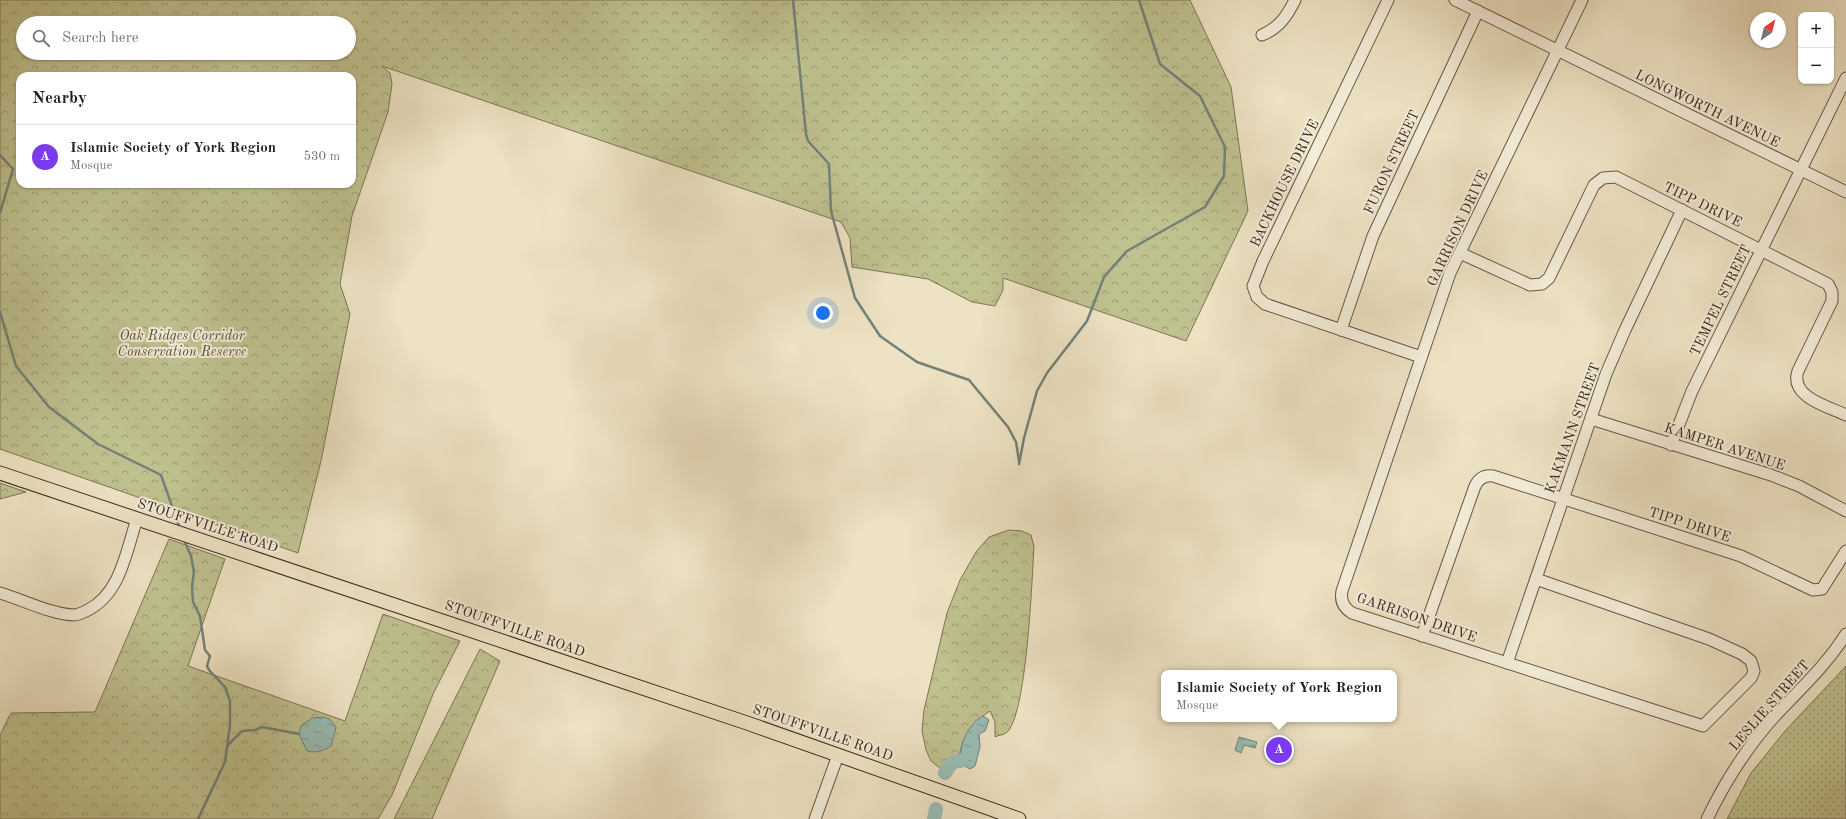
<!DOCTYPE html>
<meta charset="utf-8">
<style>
:root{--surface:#fff;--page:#f6f6f6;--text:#222;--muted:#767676;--line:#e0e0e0;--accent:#7c3aed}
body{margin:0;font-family:"Old Standard TT",serif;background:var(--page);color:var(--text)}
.controls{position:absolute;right:12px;top:12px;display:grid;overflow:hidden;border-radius:8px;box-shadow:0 1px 3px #0004}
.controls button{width:36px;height:36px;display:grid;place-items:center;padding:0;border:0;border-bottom:1px solid var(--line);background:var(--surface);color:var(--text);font:20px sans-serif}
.compass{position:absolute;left:1750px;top:12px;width:36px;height:36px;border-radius:50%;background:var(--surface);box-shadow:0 1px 3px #0004;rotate:35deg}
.you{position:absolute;left:823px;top:313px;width:14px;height:14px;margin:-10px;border:3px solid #fff;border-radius:50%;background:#1a73e8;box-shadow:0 0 0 6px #1a73e833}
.badge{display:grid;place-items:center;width:26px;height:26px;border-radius:50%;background:var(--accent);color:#fff;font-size:13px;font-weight:700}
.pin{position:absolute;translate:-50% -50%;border:2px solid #fff;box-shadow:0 1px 4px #0006}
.popup{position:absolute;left:1161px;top:670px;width:236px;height:52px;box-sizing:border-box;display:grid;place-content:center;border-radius:8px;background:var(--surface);filter:drop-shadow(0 1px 3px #0005);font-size:13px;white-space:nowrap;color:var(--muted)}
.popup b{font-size:15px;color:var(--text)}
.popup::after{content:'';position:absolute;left:50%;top:100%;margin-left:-8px;border:8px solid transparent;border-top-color:var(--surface)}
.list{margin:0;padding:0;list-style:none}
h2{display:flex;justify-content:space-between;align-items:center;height:52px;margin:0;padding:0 16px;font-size:17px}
h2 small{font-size:13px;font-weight:400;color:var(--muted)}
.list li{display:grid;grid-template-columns:26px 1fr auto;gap:12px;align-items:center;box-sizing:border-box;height:64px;padding:0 16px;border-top:1px solid var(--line)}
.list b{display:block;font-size:15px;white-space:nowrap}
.list p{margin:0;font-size:13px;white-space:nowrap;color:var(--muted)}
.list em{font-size:13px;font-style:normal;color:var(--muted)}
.icon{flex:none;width:22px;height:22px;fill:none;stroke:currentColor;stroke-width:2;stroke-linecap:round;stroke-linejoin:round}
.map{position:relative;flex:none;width:1846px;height:819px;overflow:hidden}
.search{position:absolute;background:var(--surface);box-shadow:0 1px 3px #0004;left:16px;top:16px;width:340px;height:44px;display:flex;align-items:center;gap:10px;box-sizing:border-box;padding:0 14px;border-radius:22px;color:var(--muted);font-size:15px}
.panel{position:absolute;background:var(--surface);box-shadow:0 1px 3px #0004;left:16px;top:72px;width:340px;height:116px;border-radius:12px}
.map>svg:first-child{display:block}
</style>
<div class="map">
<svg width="1846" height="819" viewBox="0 0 1846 819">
<defs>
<pattern id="grass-dots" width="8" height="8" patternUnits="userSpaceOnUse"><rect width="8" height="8" fill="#bfc18f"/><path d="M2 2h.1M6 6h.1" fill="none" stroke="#9c9d74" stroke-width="1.8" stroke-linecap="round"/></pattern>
<pattern id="forest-crowns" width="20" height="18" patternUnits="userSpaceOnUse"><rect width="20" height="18" fill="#bfc18f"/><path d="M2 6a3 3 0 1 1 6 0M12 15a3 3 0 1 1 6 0" fill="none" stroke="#9c9d74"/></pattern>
<pattern id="water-ripples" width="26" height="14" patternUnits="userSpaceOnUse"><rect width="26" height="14" fill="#99bdb6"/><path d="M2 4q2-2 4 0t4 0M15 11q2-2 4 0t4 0" fill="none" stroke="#7e9a93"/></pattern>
</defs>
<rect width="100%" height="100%" fill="#ede2c3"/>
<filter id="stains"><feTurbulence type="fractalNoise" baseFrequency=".005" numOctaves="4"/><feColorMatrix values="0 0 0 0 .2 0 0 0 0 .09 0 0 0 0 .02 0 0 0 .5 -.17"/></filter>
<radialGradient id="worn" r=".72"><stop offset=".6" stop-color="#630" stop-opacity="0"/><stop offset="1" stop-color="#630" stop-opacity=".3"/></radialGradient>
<!-- grass -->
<path fill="url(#grass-dots)" stroke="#7d7556" d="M1846,666V819H1727L1751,773L1786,730Z"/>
<!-- forest -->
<g fill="url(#forest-crowns)" stroke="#7d7556" fill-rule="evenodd">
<path d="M0,0H1190L1231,87L1248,211L1186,341L1003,278V290L995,306L972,302L928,279L852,267L850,238L841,222L382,66L390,73L392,84L388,112L352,216L340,284L350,314L321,461L298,553L0,449ZM23,23H349V53H23ZM20,76H352V184H20Z"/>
<path d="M0,483L26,492L0,499Z"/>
<path d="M1009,530L1022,531L1031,535L1034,547C1032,577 1027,718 1006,733C1004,735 998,735 995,737V722L990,711C969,725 960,740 958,766L941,769L931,761L926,750L922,731L924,710L947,613L960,580L976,552L989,537Z"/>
<path d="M169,539L225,559L188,666L345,721L383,614L460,641L434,692L392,795L378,819H0V735L11,713L95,712Z"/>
<path d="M480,649L500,661L432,819H394Z"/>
</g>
<!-- water -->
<g fill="url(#water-ripples)" stroke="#738279">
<path d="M983,716L989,720L985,731L979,734L980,747L975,766L970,769C949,761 968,722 983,716Z"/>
<path d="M323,717L329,719L336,727L331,746C323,751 317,753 307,751L299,734L301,726L312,718Z"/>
<path d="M1239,737L1257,742L1255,748L1244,745L1241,753L1235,750Z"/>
</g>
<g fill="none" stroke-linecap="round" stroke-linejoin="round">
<!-- stream -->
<g stroke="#738279" stroke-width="2.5">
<path d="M793,0L806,134L808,141L829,164L831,211L855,298L880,336L917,362L969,380L1008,427L1016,442L1019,461"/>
<path d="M0,155L13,169L0,213"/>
<path d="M0,312L16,366L49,407L98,444L161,475L179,526"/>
<path d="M1019,464L1024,438L1037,391L1047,373L1087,321L1104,277L1127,251L1205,207L1224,176L1225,147L1200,96L1160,64L1139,0"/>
<path d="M185,542L191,556L194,572L192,587L193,602L200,616L205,650L210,656L207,666L209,670L225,687L230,701V725L225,762L198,819"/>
<path d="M228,745L242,731L255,730L262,727L299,734"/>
</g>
<!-- river -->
<g stroke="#99bdb6" stroke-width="14">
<path d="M945,773C949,766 953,760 961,761"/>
<path d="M934,819L936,809"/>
</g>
<!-- minor casing -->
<g stroke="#685746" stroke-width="13">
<g id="minor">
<path d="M1388,0L1263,261L1253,286L1257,297L1265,304L1421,357"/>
<path d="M1455,0L1846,192"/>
<path d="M1262,35C1279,28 1287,16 1295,0"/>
<path d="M1460,253L1530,285L1542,284L1549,278L1594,185L1603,178L1616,177L1828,284L1832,292V301L1798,371C1789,397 1829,407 1846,415"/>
<path d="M1341,330L1373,236L1478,11"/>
<path d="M1591,419L1771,475L1799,486L1846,511"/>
<path d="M1671,445L1692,391L1846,78"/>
<path d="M1536,579L1709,639L1742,654L1751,661L1754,671L1751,678L1703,726L1352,613C1344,608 1340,601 1342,591L1450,273L1582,0"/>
<path d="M0,593C21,599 53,615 74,615C78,615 84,612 88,610C121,593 126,551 137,519"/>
<path d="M1422,636L1475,486C1479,478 1485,475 1493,476L1741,556L1813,590L1822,589L1846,551"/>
<path d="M1507,663L1606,374L1625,330L1682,210"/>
<path d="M815,819L838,755"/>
<path d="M1707,819C1725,782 1746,748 1774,717C1799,690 1826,666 1846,634"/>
</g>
</g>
<!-- major casing -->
<g stroke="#3b291d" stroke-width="15">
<path id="major" d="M0,473L747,723L1019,819"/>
</g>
<!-- minor -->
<use href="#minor" stroke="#f3ecd8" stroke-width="11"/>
<!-- major -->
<use href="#major" stroke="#ede2c3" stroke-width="13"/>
</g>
<g text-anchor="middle" stroke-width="4" stroke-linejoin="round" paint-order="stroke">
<!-- street labels -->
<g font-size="14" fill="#3b291d" stroke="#f3ecd8">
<text transform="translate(1708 108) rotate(26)" y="5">LONGWORTH AVENUE</text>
<text transform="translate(1391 162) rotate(-65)" y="5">FURON STREET</text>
<text transform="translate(1284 183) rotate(-64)" y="5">BACKHOUSE DRIVE</text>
<text transform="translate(1703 204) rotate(26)" y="5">TIPP DRIVE</text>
<text transform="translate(1457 228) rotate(-65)" y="5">GARRISON DRIVE</text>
<text transform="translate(1720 300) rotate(-64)" y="5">TEMPEL STREET</text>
<text transform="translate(1572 428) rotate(-70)" y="5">KAKMANN STREET</text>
<text transform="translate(1725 446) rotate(18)" y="5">KAMPER AVENUE</text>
<text transform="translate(1690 524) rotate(18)" y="5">TIPP DRIVE</text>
<text transform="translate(208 525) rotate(18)" y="5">STOUFFVILLE ROAD</text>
<text transform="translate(1417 617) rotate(19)" y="5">GARRISON DRIVE</text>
<text transform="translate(515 628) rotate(19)" y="5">STOUFFVILLE ROAD</text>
<text transform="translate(1769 705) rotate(-49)" y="5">LESLIE STREET</text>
<text transform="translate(823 732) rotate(19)" y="5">STOUFFVILLE ROAD</text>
</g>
<!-- park labels -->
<g font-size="14" font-style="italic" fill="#5c4f3a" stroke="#f3ecd8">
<text x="182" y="340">Oak Ridges Corridor<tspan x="182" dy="16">Conservation Reserve</tspan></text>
</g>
</g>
<rect width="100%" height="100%" filter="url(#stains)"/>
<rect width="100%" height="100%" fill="url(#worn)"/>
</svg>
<div class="controls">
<button>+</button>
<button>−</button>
</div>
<svg class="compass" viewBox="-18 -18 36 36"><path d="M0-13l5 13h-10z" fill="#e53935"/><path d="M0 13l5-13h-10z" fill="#767676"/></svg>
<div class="you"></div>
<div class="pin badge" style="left:1279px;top:750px">A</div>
<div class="popup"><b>Islamic Society of York Region</b>Mosque</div>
<div class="search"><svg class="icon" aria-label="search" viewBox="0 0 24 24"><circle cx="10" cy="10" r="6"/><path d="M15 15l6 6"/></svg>Search here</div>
<section class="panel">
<h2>Nearby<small></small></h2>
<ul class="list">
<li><span class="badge">A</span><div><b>Islamic Society of York Region</b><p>Mosque</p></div><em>530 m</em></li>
</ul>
</section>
</div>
